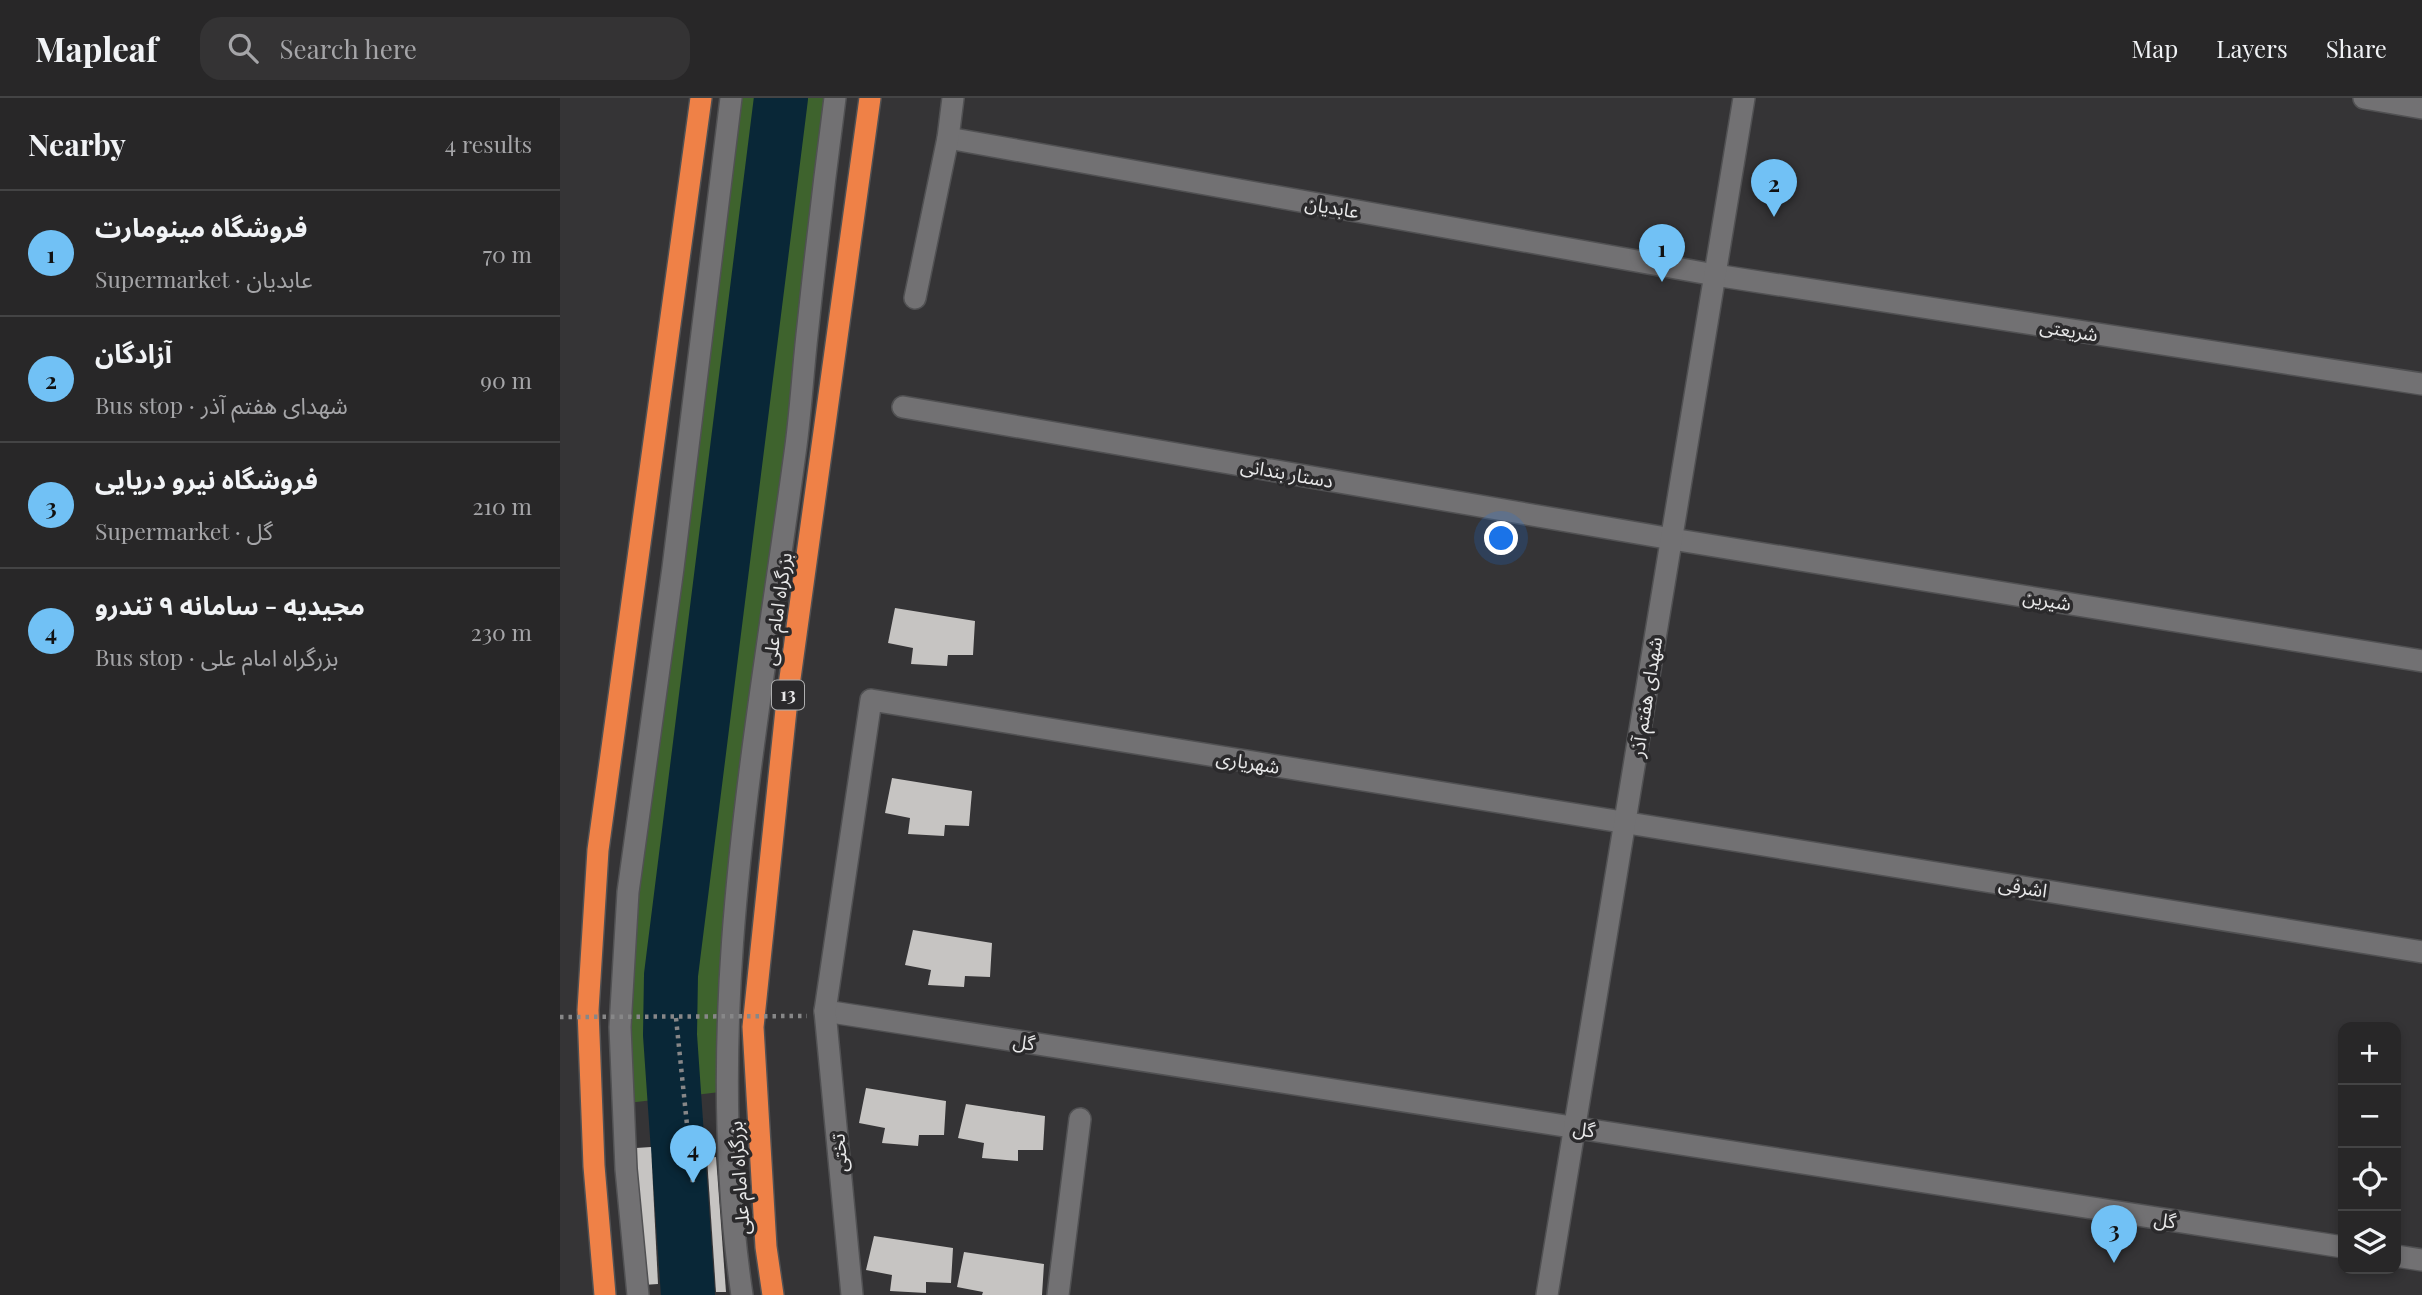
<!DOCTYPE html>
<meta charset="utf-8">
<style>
:root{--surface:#282728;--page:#343334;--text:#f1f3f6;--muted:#a5a5a8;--line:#444445;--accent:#71c1f5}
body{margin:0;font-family:"Playfair Display","Noto Sans Arabic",serif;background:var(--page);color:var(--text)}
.controls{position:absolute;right:21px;bottom:21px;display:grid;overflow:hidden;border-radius:14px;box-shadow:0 4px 10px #0003}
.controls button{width:63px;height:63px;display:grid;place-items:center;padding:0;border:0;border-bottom:2px solid var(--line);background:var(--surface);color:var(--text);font:35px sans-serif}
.you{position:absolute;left:942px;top:441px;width:24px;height:24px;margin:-18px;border:5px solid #fff;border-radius:50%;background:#1a73e8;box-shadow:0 0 0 10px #1a73e833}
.badge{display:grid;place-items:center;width:46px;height:46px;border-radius:50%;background:var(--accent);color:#111;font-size:23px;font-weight:700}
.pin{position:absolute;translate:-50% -58px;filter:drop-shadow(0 2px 4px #0008)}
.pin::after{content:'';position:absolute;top:37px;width:24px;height:21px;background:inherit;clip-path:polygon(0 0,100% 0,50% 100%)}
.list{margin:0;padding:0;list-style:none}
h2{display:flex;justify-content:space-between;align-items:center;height:91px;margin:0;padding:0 28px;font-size:30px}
h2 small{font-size:23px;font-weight:400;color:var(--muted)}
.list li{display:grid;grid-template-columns:46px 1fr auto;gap:21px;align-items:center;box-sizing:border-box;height:126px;padding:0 28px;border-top:2px solid var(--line)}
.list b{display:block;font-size:26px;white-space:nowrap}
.list p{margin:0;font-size:23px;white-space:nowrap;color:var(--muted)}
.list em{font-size:23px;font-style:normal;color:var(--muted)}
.icon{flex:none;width:38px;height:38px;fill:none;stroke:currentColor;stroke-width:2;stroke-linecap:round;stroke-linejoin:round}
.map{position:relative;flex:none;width:1862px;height:1197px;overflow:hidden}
header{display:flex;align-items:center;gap:42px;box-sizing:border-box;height:98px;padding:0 35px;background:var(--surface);border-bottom:2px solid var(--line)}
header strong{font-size:33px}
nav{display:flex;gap:38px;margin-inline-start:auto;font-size:24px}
.search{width:490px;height:63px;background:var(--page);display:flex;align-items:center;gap:18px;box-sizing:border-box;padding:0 24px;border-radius:21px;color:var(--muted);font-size:26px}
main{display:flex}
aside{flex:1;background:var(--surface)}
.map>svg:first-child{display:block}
</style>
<header>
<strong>Mapleaf</strong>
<div class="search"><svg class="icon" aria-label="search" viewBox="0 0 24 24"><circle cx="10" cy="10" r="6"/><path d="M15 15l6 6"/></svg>Search here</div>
<nav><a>Map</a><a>Layers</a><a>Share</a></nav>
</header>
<main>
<aside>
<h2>Nearby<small>4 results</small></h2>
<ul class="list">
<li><span class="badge">1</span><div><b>فروشگاه مینومارت</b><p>Supermarket · عابدیان</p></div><em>70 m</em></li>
<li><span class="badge">2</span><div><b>آزادگان</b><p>Bus stop · شهدای هفتم آذر</p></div><em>90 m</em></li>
<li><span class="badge">3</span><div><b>فروشگاه نیرو دریایی</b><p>Supermarket · گل</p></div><em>210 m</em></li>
<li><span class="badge">4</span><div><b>مجیدیه - سامانه ۹ تندرو</b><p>Bus stop · بزرگراه امام علی</p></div><em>230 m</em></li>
</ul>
</aside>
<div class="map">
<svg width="1862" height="1197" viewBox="0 0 1862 1197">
<rect width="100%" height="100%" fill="#353436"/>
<!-- grass -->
<path fill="#3e632d" d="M179,0H270L228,333L191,584L167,776L160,869V994L68,1005L70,866L81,736Z"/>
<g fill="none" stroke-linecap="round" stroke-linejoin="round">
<!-- river -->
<path stroke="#092737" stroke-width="54" d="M128,1197L110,937L111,877L221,0"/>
</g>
<!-- building -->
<g fill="#c6c4c2">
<path d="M335,510L415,523L413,557H388L387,568L351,566L353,550L328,545Z"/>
<path d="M332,680L412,693L409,728L385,727L384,738L348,736L350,720L325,715Z"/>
<path d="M353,832L432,845L430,879L405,878L404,889L368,887L371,872L345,867Z"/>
<path d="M306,990L386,1003L384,1037H359L358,1048L322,1045L325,1030L299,1025Z"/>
<path d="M406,1006L485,1018L483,1052H458V1063L422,1060L424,1045L398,1040Z"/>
<path d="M91,1049L98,1186L83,1187L76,1050Z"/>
<path d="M156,1059L166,1194H156L147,1060Z"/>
<path d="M314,1138L393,1150L391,1185L366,1184V1195L330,1193L332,1177L306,1172Z"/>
<path d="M404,1154L484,1166L482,1197H422L423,1194L397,1189Z"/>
</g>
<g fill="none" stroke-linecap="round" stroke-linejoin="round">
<!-- minor casing -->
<g stroke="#515153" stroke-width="24">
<g id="minor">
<path d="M1804,0L1862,10"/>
<path d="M388,40L1155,177L1862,286"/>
<path d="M355,200L388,40L393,0"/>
<path d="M343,309L1112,441L1862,563"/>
<path d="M265,913L1783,1149"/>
<path d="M1836,1158L1862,1162"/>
<path d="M78,1197L66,1071L60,929L68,794L113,470L171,0"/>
<path d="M182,1197C140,911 197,637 235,355C241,313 243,270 248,228C256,152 265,76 275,0"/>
<path d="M292,1197L265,913L311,602L1862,854"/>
<path d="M498,1197L520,1021"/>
<path d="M987,1197L1184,0"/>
</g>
</g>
<!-- highway casing -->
<g stroke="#515153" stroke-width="24">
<g id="highway">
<path d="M45,1197L34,1068L28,912L38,752L141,0"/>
<path d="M213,1197L206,1149L193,929L227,602L310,0"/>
</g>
</g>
<!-- path -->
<path stroke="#878788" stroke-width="4.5" stroke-dasharray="3.5 5" stroke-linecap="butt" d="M116,920L133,1085"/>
<!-- minor -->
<use href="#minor" stroke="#727173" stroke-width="21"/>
<!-- highway -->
<use href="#highway" stroke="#ef8147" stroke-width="21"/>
<!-- path-bridge -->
<path stroke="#878788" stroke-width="4.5" stroke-dasharray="3.5 5" stroke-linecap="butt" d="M0,919L247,918"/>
</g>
<g text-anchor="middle" stroke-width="7" stroke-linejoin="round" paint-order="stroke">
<!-- shield labels -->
<rect fill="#2b2a2c" stroke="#afafb0" stroke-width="2" x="212" y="582.5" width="32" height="29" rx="5"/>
<g font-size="18" font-weight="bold" fill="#e8e8e9">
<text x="228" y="603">13</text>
</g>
<!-- street labels -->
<g font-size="19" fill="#e8e8e9" stroke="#2b2a2c">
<text transform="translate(772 109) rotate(10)" y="7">عابدیان</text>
<text transform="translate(1509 232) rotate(9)" y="7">شریعتی</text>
<text transform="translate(727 375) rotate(10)" y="7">دستار بندانی</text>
<text transform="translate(1487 502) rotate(9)" y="7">شیرین</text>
<text transform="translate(217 511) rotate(-82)" y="7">بزرگراه امام علی</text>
<text transform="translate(1086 599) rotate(-81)" y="7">شهدای هفتم آذر</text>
<text transform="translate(688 664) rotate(9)" y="7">شهریاری</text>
<text transform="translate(1463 789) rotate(9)" y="7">اشرفی</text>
<text transform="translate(464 944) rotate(9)" y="7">گل</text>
<text transform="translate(1024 1031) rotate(9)" y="7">گل</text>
<text transform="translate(279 1055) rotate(-95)" y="7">تختی</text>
<text transform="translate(179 1080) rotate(-94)" y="7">بزرگراه امام علی</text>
<text transform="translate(1605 1122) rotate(9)" y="7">گل</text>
</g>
</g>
</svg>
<div class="controls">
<button>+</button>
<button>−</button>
<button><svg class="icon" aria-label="locate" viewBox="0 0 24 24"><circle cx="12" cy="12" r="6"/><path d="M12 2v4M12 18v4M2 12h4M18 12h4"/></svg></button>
<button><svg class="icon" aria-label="layers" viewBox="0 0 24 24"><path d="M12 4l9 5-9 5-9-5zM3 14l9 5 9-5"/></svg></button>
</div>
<div class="you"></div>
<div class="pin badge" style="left:1102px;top:184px">1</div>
<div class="pin badge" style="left:1214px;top:119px">2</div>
<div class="pin badge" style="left:1554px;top:1165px">3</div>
<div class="pin badge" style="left:133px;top:1085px">4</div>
</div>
</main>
